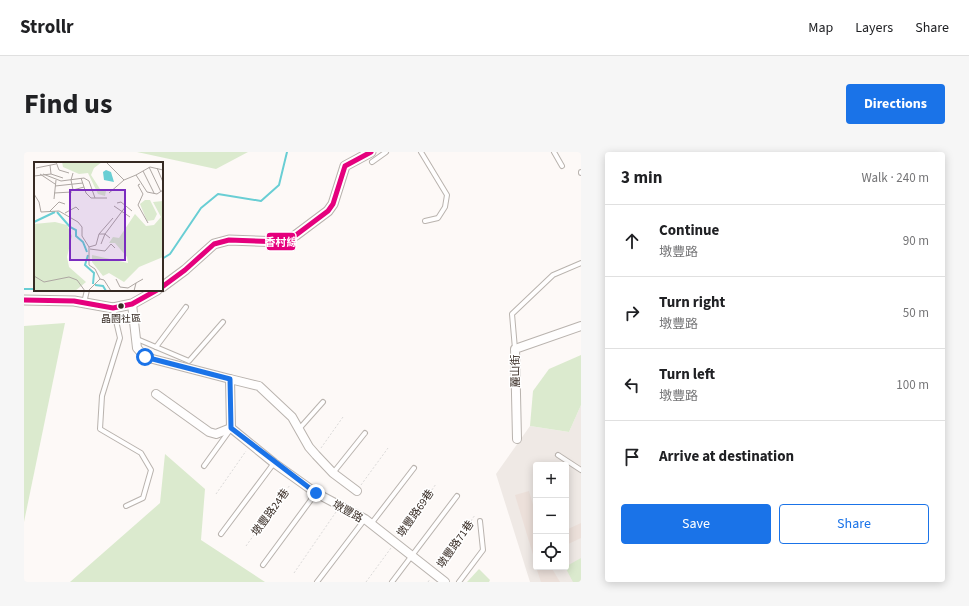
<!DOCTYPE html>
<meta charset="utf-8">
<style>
:root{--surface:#fff;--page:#f6f6f6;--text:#202124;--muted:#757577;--line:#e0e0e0;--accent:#1a73e8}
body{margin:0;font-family:"Source Sans 3","Noto Sans TC",sans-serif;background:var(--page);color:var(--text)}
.controls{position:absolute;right:12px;bottom:12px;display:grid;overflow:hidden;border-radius:4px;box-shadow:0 2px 10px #0003}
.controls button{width:36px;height:36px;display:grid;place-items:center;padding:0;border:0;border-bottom:1px solid var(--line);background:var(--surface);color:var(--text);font:20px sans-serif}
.stop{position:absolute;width:12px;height:12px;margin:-9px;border:3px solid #1a73e8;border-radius:50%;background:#fff}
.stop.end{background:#1a73e8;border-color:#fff;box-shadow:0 1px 4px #0008}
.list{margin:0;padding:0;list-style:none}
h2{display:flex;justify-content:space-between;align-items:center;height:52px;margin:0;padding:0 16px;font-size:17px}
h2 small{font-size:13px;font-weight:400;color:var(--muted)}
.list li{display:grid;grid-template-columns:26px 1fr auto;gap:12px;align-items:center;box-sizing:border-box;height:72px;padding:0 16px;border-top:1px solid var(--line)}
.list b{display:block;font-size:15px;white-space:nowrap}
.list p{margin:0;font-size:13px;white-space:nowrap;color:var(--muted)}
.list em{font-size:13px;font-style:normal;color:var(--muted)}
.actions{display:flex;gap:8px;padding:12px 16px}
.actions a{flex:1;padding:9px 0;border:1px solid var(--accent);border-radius:4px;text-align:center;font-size:14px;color:var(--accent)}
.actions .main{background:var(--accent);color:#fff}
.icon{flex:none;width:22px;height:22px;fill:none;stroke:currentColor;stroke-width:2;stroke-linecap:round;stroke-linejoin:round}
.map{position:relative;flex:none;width:557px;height:430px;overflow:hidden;border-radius:4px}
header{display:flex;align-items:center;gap:24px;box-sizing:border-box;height:56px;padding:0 20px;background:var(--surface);border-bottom:1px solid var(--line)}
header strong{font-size:19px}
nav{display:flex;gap:22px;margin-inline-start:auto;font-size:14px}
.intro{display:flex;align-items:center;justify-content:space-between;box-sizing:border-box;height:96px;padding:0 24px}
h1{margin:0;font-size:28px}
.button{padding:10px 18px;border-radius:4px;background:var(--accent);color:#fff;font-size:14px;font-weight:700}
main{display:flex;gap:24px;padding:0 24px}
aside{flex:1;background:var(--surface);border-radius:4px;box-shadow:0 2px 10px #0003}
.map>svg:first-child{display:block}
</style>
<header>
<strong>Strollr</strong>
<nav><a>Map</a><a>Layers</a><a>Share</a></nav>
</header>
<div class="intro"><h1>Find us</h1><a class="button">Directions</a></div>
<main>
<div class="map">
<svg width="557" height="430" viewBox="0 0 557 430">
<rect width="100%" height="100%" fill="#fdf9f7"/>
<!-- built -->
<path fill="#efe9e5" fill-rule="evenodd" d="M557,253V430H506L472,322L506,274L545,280ZM512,313H542V415H512Z"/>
<!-- green -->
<g fill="#dbeace">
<path d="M113,0H224L192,17Z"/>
<path d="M41,171L0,370V174Z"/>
<path d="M557,203V253L545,280L506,274L509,239L525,217Z"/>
<path d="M141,302L181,337L177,388L241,430H46L136,351Z"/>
<path d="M557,406V430H549L541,415Z"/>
<path d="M455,417L466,428L465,430H443Z"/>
</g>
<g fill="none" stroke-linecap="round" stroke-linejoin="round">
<!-- stream -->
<g stroke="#69ced4" stroke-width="2">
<path d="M138,107L146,102L177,56L194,42L237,49L255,33L263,0"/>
<path d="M0,137H11"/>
</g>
</g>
<!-- building -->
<g fill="#ece0da">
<path d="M505,339L512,363V409H511L491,343Z"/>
<path d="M557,371V386L542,393V378Z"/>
<path d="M512,415H527L536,430H517Z"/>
</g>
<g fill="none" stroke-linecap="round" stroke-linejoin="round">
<!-- service casing -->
<g stroke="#b9b3ae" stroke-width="6">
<g id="service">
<path d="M397,0L423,43L421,55L414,66L401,69"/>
<path d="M530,0L538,14"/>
<path d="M348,10L362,0"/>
<path d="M557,20V21"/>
<path d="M60,151L63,138"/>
<path d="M89,156L96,186L78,244L76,277L117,301L127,318L119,346L102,354"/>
<path d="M113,187L165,209L199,170"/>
<path d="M132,195L162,155"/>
<path d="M491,197L488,162L529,123L557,111"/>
<path d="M275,277L299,250"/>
<path d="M534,303L557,318"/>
<path d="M180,314L206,278"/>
<path d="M309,321L341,281"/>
<path d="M347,372L390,316"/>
<path d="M197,382L250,311"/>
<path d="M239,413L292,341"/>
<path d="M293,430L341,367"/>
<path d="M368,430L433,344"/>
<path d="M435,430L459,398L456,369"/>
</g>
</g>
<!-- minor casing -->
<g stroke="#b9b3ae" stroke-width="10">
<g id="minor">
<path d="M108,152L113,196L121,205L206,227L207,276L250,311L292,341L341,367L421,430"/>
<path d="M206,227L235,234L268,265L285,295L292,303L309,321L333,339"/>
<path d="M132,242L185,280L192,282L207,276"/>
<path d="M493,287L491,197L557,174"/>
</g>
</g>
<!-- tertiary casing -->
<g stroke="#b9b3ae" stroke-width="11">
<g id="tertiary">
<path d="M138,135L161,118L190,92L205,88L260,90L272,83L304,59L309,52L321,14L347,0"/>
<path d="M0,148L50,149L89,156L108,152L133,138"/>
</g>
</g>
<!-- path -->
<g stroke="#dbdad9" stroke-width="1" stroke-dasharray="2 2" stroke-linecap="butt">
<path d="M297,296L319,265"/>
<path d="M337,333L364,296"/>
<path d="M192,342L222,299"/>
<path d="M376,384L412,332"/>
<path d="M222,394L266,333"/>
<path d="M415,415L451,363"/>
<path d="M270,421L312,360"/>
<path d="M342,430L367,396"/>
<path d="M404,430L406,427"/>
</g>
<!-- service -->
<use href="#service" stroke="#fffefe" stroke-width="4"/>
<!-- minor -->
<use href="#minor" stroke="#fffefe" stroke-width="8"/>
<!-- tertiary -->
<use href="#tertiary" stroke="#fffefe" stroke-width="9"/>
<!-- bus-1 casing -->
<g stroke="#fff" stroke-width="8">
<g id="bus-1">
<path d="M138,135L161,118L190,92L205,88L260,90L272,83L304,59L309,52L321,14L347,0"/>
<path d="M0,148L50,149L89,156L108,152L133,138"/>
</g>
</g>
<!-- bus-1 -->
<use href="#bus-1" stroke="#e5007d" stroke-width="5"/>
</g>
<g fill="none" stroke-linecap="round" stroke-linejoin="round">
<!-- route -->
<path stroke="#1a73e8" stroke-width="5" d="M121,205L206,227L207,276L292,341"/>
</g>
<!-- markers -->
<circle fill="#362a23" stroke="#fff" stroke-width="1.5" cx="97" cy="154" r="3.5"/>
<g text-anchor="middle" stroke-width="3" stroke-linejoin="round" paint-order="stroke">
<!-- bus labels -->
<g font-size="10" fill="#362a23" stroke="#fff">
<text x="97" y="170">晶園社區</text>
</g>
<!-- street labels -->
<g font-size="11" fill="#362a23" stroke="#fff">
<text transform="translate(491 219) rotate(-91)" y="4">麗山街</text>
<text transform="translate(324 359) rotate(29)" y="4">墩豐路</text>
<text transform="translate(246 360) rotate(-54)" y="4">墩豐路24巷</text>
<text transform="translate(391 361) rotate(-55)" y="4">墩豐路69巷</text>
<text transform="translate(431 392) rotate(-55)" y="4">墩豐路71巷</text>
</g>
</g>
<!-- overview -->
<g transform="translate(10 10)">
<rect width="129" height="129" fill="#fdf9f7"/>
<path d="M28,0H68L60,6L57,13L66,27L72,29L71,34L64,32L54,11L45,12L29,5ZM111,38H116L123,52L120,58L113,59L106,42ZM129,39V95L105,105L90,120L75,111L69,114L58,100V93L94,101L93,95L81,81H75L79,75L85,76L101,52L112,64L120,63L127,55L119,40ZM21,60L33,63L38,74L33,95L35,105L52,120L41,129H0V62Z" fill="#dbeace"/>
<path d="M72,8L77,10L80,20L70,18L69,10Z" fill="#69ced4"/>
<path fill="none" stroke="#69ced4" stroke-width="2" d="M23,50L36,65L42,68V74L49,80L53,90M0,60L21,50M54,93L51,103L60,111L59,122M61,123L69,124L72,129"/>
<path fill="none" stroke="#ada6a2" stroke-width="1" d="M22,0L25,8L35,11M72,0L90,18M115,5L127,30M2,6L22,2M123,6L129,20M129,8L116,5L102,13L113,30L123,32L129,28M109,9L120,31M39,11L37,18L39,28L50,25M6,12L21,22M9,12L27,19L50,16L55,19L61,36H73M17,12L29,16M0,14L17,12L16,3M47,16L52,31L57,36H61M106,22L104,23L109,32L104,43L114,61M21,24L49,21M20,31L38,30M75,31L90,18L102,13M0,32L5,40L7,50L25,49L44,60L48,65V74L55,85V103L61,107L66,117L70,118L77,129M20,37L22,18M83,41L87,40L98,49M80,44L96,55M15,50L25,40L31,42M31,51L42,45L45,48M65,72L79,56M67,82L71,72L76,76M55,85L62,83L65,72H71L92,44M56,87L71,89L77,82L81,86M0,114L10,120L35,115L43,118L51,129M82,117L86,125L94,126L102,121M54,129L66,117M100,129L102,121L109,117"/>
<path fill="#7b2cbf" fill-opacity="0.15" stroke="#7b2cbf" stroke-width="2" d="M36,28H91V98H36Z"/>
<rect width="129" height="129" fill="none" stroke="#362a23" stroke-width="2"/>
</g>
<rect stroke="#fff" stroke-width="1.5" x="242" y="80" width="30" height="19" rx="4" fill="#e5007d"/>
<g font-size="11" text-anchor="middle" font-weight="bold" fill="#fff">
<text x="257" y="94">香村線</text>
</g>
</svg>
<div class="controls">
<button>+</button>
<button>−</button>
<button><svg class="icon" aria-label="locate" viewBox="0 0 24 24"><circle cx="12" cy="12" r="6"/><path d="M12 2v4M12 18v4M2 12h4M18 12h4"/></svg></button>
</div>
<div class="stop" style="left:121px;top:205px"></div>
<div class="stop end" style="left:292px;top:341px"></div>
</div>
<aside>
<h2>3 min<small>Walk · 240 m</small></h2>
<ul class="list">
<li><svg class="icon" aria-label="ahead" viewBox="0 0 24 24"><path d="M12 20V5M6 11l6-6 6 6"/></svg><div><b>Continue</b><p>墩豐路</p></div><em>90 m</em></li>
<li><svg class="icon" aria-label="right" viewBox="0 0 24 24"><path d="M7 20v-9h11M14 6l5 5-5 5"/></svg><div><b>Turn right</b><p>墩豐路</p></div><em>50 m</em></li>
<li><svg class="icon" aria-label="left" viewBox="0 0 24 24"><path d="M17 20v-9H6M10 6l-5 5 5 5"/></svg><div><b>Turn left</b><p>墩豐路</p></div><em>100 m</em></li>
<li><svg class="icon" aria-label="arrive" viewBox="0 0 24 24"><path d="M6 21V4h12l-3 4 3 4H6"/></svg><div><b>Arrive at destination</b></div></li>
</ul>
<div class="actions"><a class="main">Save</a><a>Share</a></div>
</aside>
</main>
